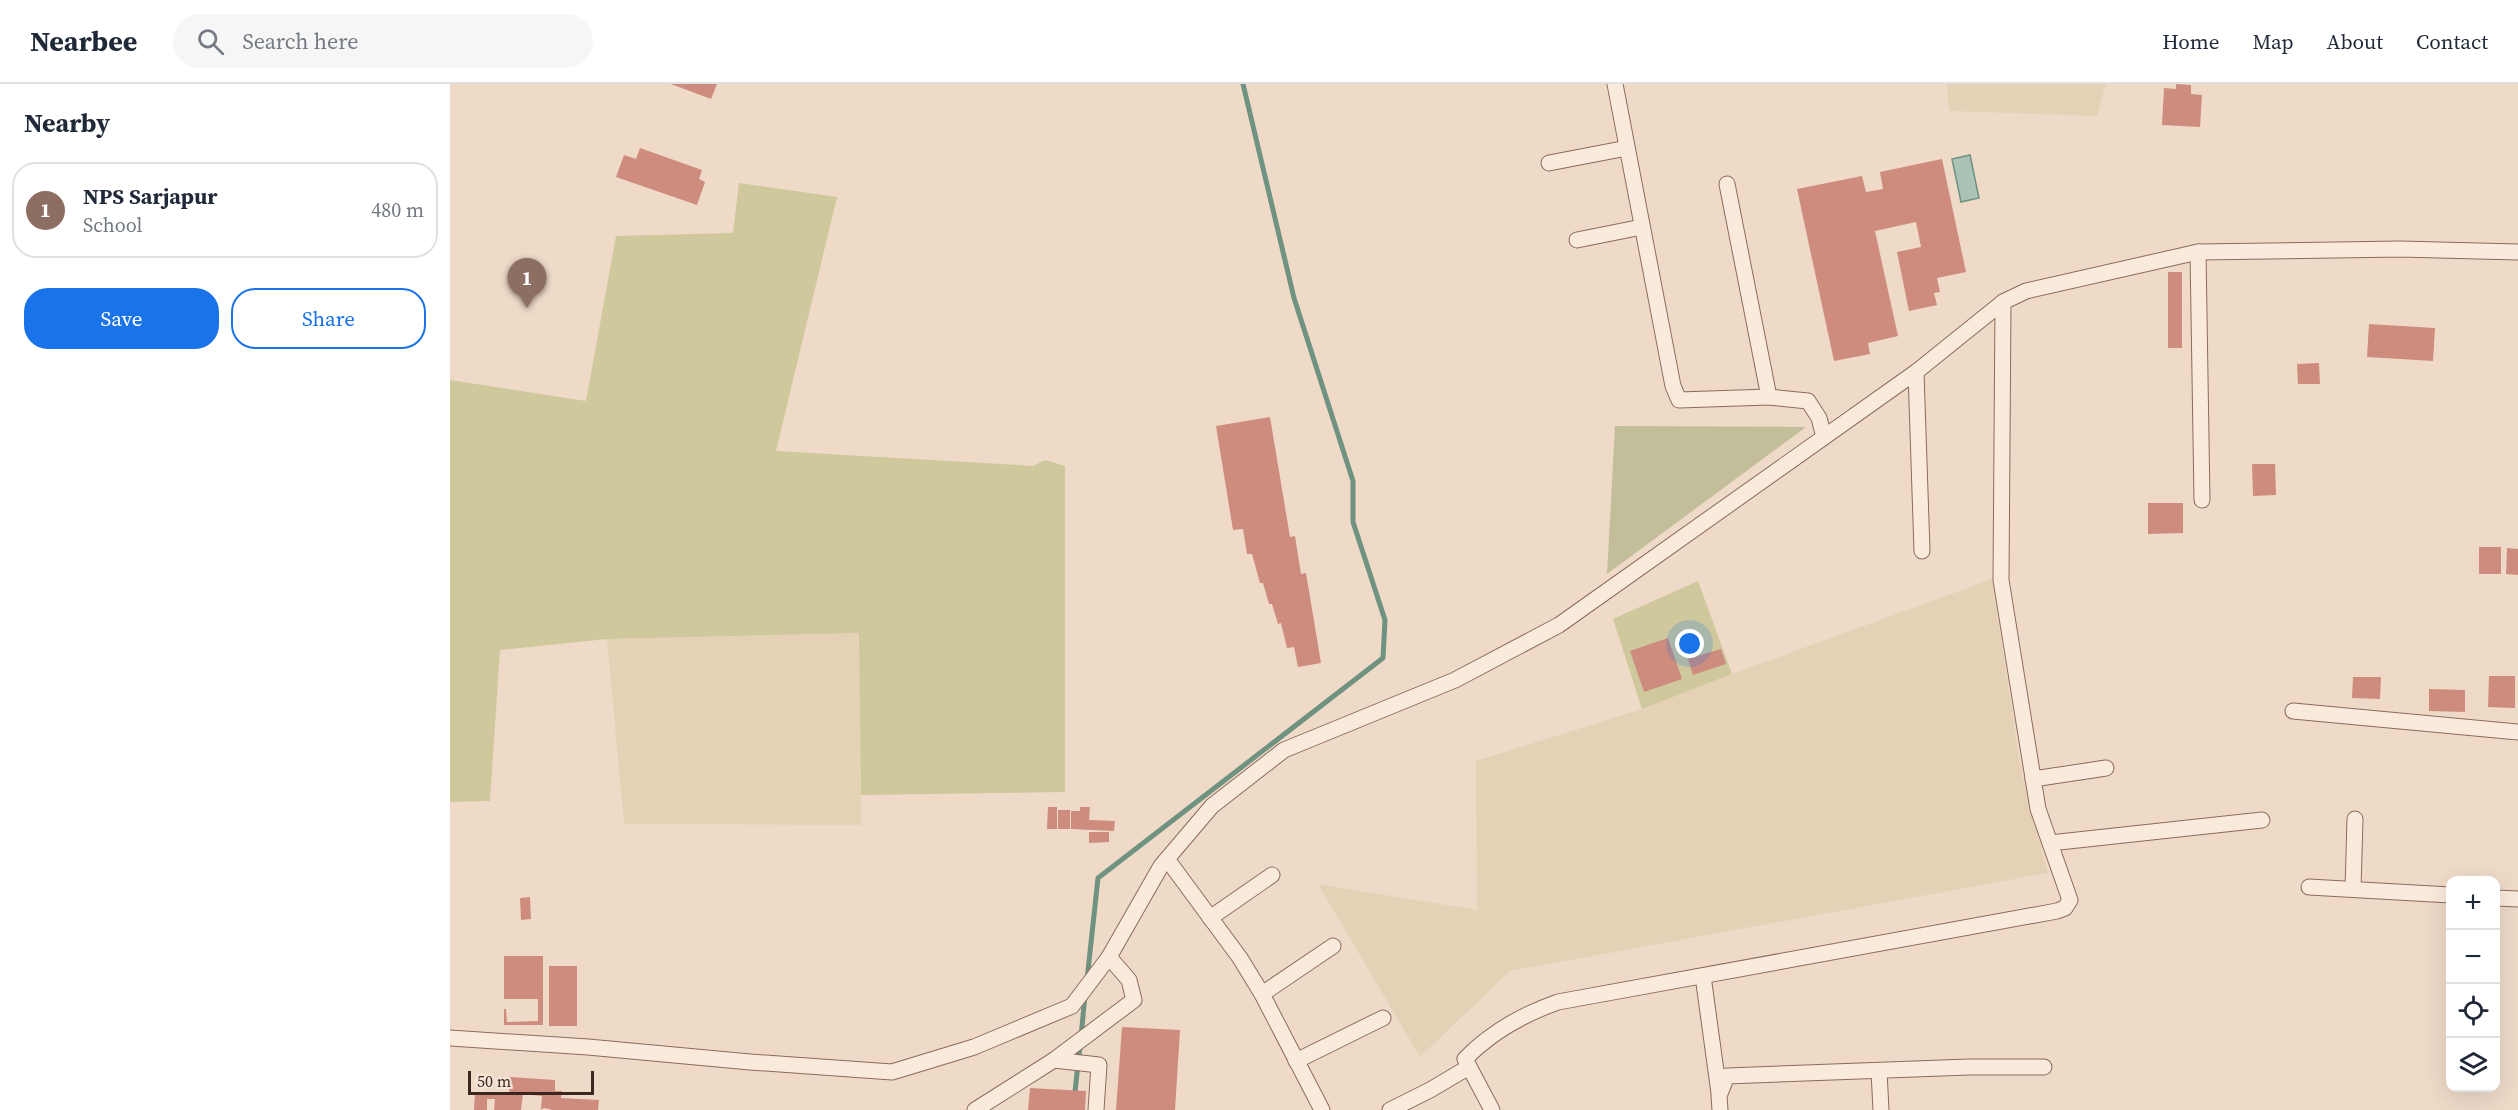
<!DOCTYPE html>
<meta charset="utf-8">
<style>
:root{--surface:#fff;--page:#f6f6f7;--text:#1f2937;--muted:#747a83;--line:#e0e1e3;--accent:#1a73e8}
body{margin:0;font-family:"Source Serif 4",serif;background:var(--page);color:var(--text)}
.controls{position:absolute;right:18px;bottom:18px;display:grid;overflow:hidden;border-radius:12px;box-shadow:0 6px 24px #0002}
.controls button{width:54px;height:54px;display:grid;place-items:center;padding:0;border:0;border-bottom:2px solid var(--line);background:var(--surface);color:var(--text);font:30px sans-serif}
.scale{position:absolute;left:18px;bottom:15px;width:126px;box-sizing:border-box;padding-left:6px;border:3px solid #3c2720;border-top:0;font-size:16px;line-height:21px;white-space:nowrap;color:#3c2720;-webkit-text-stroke:4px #f6e6d8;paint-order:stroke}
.you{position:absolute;left:1240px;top:560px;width:21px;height:21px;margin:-15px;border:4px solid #fff;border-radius:50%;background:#1a73e8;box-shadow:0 0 0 9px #1a73e833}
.badge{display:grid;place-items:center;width:39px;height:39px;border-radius:50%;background:var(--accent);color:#fff;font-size:20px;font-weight:700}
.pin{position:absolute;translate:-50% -50px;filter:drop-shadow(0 2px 3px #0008)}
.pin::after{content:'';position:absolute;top:32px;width:21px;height:18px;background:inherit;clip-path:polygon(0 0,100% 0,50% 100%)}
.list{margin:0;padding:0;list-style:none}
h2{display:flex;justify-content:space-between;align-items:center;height:78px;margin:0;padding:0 24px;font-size:26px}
h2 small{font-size:20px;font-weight:400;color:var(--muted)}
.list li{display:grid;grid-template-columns:39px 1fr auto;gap:18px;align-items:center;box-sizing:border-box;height:96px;margin:0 12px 12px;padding:0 12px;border:2px solid var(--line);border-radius:24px}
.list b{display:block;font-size:22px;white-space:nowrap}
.list p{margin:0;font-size:20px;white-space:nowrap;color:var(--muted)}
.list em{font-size:20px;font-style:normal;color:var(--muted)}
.actions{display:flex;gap:12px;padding:18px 24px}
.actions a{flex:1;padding:14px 0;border:2px solid var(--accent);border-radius:24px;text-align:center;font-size:21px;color:var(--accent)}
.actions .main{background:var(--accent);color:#fff}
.icon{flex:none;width:33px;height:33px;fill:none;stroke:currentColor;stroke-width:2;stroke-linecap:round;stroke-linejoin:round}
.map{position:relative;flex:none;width:2068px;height:1026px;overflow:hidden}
header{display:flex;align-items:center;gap:36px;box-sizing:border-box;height:84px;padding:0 30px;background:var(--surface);border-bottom:2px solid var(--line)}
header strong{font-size:28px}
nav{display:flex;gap:33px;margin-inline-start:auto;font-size:21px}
.search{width:420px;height:54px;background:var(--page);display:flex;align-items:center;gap:15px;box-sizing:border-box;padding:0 21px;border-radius:33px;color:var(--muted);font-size:22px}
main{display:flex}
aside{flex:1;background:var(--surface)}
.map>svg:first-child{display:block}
</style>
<header>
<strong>Nearbee</strong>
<div class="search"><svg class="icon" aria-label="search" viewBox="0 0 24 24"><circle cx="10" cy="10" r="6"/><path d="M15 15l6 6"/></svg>Search here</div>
<nav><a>Home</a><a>Map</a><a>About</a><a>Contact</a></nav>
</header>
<main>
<aside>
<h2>Nearby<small></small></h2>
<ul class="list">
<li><span class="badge" style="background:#8d6e63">1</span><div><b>NPS Sarjapur</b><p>School</p></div><em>480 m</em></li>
</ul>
<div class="actions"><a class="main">Save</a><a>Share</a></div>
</aside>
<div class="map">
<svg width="2068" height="1026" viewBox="0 0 2068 1026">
<rect width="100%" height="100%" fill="#efdac8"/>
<!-- farmland -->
<g fill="#e5d2b6">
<path d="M1497,0H1656L1647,32L1499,27Z"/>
<path d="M1542,495L1571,686L1598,789L1060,887L970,973L868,800L1027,826L1026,677L1192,625L1282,590Z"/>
<path d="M410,549L411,741L174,740L157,555Z"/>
</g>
<!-- green -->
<g fill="#cec89c">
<path d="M289,99L387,113L326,367L583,382L595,376L615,382V708L411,711L409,549L157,555L50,566L40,717L0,718V296L136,317L166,152L283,149Z"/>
<path d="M1248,497L1282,590L1192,625L1163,535Z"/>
</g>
<!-- cemetery -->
<path fill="#c3be9a" d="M1165,342L1356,343L1157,490Z"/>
<!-- water -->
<path fill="#a9c3b5" stroke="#6f9281" stroke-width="1.5" d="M1520,71L1529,114L1511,118L1502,75Z"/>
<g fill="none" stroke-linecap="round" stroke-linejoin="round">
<!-- stream -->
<g stroke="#6f9281" stroke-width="5">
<path d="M637,896L648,794L933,574L935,536L903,438V397L844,214L793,0"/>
<path d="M631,953L635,911"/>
<path d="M623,1026L630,962"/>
</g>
</g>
<!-- building -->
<g fill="#ce8c7e">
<path d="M221,0H267L261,15Z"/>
<path d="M1726,0L1741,1V10L1752,11L1750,43L1712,41L1714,4L1726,5Z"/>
<path d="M190,64L252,86L249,95L255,98L247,121L166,93L174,71L186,75Z"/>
<path d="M1492,75L1516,188L1487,194L1490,208L1484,209L1487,221L1459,227L1447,168L1471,163L1466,138L1425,147L1448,252L1418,259L1420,270L1384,277L1347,105L1412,92L1416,108L1433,105L1430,88Z"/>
<rect x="1718" y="188" width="14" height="76"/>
<path d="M1919,240L1985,244L1983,277L1917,273Z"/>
<path d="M1869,279L1870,300H1848L1847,280Z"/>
<path d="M820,333L840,453L845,452L851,490L856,489L871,579L848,583L844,563L837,564L831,539L828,540L822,520H819L813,499H810L802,470H797L793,445L783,446L766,342Z"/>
<path d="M1802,380H1825L1826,411L1803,412Z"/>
<path d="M1698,419H1733V449L1698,450Z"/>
<rect x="2029" y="463" width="22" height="27"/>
<path d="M2057,464L2068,465V491L2056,490Z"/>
<path d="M1218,554L1232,595L1194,608L1180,567Z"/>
<path d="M1271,565L1276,580L1243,591L1238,575Z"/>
<path d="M2039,592H2065V624L2038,623Z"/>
<path d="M1903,593H1931L1930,615L1902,614Z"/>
<path d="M1979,605L2015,606V628L1979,627Z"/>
<path d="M598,723H607V745H597Z"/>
<path d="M630,723H640L639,736L665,737L664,747L621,745V727H630Z"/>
<rect x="608" y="726" width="12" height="19"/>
<path d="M639,748H659V758L639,759Z"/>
<path d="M80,813L81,835L71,836L70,814Z"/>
<path d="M54,872H93V941H54V925H56L57,938L88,937V915H54Z"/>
<rect x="99" y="882" width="28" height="60"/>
<path d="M672,943L730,946L725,1026H666Z"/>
<path d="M60,993L105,996V1007H112L111,1014L149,1016L148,1026H103L94,1024L91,1026L92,1012L73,1010L71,1026H44L45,1015H37V1026H24L25,1008L59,1010Z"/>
<path d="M580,1004L636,1007L635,1026H578Z"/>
</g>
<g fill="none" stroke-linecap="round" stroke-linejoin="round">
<!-- minor casing -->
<g stroke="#8c6a5d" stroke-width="17">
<g id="minor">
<path d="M1165,0L1223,302L1229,316L1319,313"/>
<path d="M1099,79L1177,64"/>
<path d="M1277,100L1319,313L1358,317L1369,334L1374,353"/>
<path d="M1127,156L1192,143"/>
<path d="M1748,168L1752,416"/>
<path d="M1466,288L1472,467"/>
<path d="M1843,627L2068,648"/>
<path d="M1583,695L1656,684"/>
<path d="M1600,759L1812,736"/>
<path d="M717,775L790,874L812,910L872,1026"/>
<path d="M1859,803L2000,811"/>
<path d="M1903,805L1905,735"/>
<path d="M2046,814L2068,815"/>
<path d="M760,834L822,791"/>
<path d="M1253,892L1269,1009"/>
<path d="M812,910L883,862"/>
<path d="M0,954L138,963L300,978L442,988L524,963L622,922L659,873L711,782L762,722L834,666L1005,596L1109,541L1466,288L1553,218L1576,207L1748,168L1950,165L2068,168"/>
<path d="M604,976L649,981L646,1026"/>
<path d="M846,977L933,934"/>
<path d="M1429,987L1431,1026"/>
<path d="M525,1026L604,976L684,916L679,896L659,873"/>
<path d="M940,1026L980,1006L1019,983"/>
<path d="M1042,1026L1015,975C1040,949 1074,930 1108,918L1607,827L1615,824L1620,816L1588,725L1551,496L1553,218"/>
<path d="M1270,1026L1269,1012L1277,992L1519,983H1594"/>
</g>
</g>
<!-- minor -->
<use href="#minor" stroke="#faeadc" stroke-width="15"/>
</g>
</svg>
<div class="controls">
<button>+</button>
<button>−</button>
<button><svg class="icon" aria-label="locate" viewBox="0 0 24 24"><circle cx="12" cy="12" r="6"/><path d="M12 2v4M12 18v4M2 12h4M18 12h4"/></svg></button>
<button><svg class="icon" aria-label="layers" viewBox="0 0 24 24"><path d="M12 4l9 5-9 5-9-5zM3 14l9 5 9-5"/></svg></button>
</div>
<div class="scale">50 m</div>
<div class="you"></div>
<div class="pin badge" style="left:77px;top:224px;background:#8d6e63">1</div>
</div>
</main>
